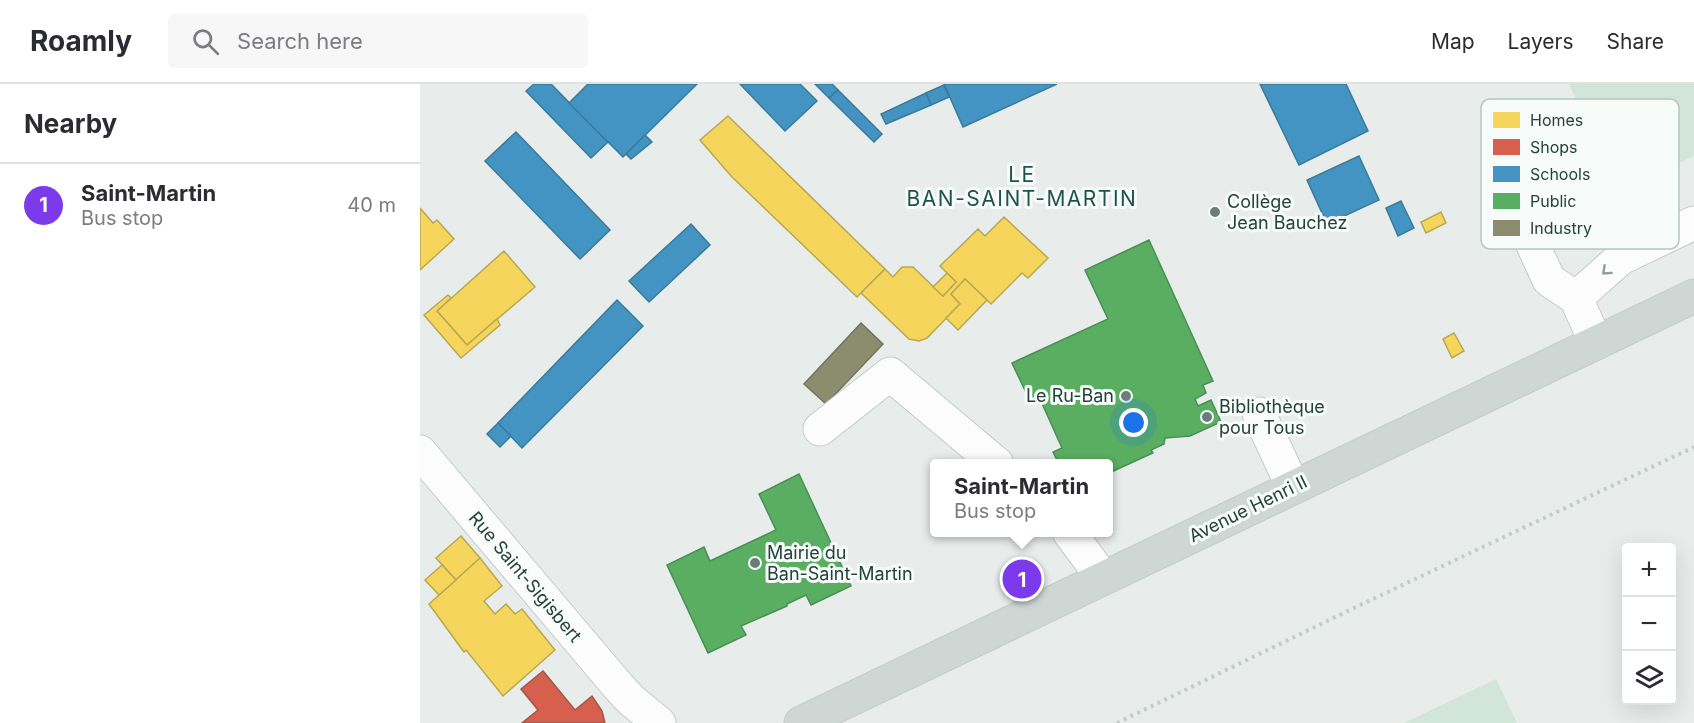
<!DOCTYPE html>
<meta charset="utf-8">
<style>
:root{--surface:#fff;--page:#f7f7f7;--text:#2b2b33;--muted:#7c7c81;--line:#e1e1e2;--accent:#7c3aed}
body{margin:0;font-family:Inter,sans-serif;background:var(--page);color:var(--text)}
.controls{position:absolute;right:18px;bottom:18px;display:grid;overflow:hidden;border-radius:6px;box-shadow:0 6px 24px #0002}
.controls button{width:54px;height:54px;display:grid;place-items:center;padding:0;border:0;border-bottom:2px solid var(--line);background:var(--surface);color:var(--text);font:30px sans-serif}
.you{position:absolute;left:714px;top:339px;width:21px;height:21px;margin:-15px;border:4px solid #fff;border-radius:50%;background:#1a73e8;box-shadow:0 0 0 9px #1a73e833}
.badge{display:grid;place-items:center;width:39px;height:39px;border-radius:50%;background:var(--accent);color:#fff;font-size:20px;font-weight:700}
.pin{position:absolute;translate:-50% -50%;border:3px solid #fff;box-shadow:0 2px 6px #0006}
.popup{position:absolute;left:510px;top:375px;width:183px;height:78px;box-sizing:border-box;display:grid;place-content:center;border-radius:6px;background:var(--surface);filter:drop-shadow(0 2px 4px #0005);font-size:20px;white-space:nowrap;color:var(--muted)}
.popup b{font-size:22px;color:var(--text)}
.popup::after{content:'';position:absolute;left:50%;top:100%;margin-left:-12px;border:12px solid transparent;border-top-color:var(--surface)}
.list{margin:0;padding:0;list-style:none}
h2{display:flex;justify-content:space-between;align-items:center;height:78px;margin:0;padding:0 24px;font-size:26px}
h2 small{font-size:20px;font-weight:400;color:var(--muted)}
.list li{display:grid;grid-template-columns:39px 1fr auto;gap:18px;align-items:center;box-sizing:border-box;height:84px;padding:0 24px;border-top:2px solid var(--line)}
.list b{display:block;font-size:22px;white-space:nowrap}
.list p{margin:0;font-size:20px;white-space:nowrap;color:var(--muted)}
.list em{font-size:20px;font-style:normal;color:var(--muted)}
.icon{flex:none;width:33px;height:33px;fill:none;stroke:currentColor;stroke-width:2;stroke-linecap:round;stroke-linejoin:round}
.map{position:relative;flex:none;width:1274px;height:639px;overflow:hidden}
header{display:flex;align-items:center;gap:36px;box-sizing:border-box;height:84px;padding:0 30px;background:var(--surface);border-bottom:2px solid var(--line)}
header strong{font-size:28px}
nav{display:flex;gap:33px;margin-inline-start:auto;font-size:21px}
.search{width:420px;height:54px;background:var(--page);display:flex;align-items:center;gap:15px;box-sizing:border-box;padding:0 21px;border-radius:6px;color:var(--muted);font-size:22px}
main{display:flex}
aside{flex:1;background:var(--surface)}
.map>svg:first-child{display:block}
</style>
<header>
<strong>Roamly</strong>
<div class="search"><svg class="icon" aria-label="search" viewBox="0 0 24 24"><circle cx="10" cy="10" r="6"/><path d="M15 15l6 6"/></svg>Search here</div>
<nav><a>Map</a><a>Layers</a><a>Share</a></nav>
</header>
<main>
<aside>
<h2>Nearby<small></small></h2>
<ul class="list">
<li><span class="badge">1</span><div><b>Saint-Martin</b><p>Bus stop</p></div><em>40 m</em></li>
</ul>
</aside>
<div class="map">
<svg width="1274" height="639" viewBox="0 0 1274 639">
<rect width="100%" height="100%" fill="#e8edeb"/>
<!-- green -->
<g fill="#d1e6d8">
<path d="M1149,0H1274V72L1198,107Z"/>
<path d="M1076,595L1097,639H984Z"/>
</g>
<!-- homes -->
<g fill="#f6d55c" stroke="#b7a952" stroke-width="1.5">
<path d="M308,32L465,185L437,213L312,93L280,56Z"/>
<path d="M0,124L13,139L17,136L34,155L0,186Z"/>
<path d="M1021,128L1026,139L1006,149L1001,138Z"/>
<path d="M584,133L628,174L608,194L602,189L571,220L545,195L531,210L540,220L507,254L499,257L489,255L441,209L465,185L473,193L482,183H493L523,212L536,198L520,182L558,145L565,152Z"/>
<path d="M84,167L115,203L47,261L17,227Z"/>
<path d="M527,189L536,198L523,212L513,203Z"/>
<path d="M545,195L567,216L538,246L526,234L540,220L531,210Z"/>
<path d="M28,211L31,214L17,227L47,261L77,235L80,241L41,274L4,231Z"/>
<path d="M1034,249L1044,267L1032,274L1023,255Z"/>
<path d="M41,452L60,474L36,496L16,474Z"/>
<path d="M60,474L82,502L64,517L75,530L86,520L95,530L102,525L135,566L83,612L46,566L44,568L9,520Z"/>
<path d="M22,481L36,496L19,511L5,496Z"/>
</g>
<!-- shops -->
<path fill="#d6604d" stroke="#a15747" stroke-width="1.5" d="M123,587L155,626L172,612L182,627L185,639H102L118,626L101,605Z"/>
<!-- schools -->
<g fill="#4393c3" stroke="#3a7b9a" stroke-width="1.5">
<path d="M114,0H131L188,58L171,74L106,7Z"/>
<path d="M168,0H277L203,73L149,19Z"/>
<path d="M320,0H380L397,17L365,47Z"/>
<path d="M395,0H412L418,6L409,14Z"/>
<path d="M524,0H637L543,43Z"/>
<path d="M840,0H926L948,47L879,81Z"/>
<path d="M524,1L529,13L511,21L506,9Z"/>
<path d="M418,6L462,50L454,58L409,14Z"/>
<path d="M506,9L511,21L466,40L461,30Z"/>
<path d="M96,48L190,146L160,175L65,77Z"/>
<path d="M225,51L232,58L211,75L206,70Z"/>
<path d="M939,72L959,116L907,140L887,96Z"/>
<path d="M981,117L994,144L978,152L966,124Z"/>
<path d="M271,140L290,161L229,218L209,197Z"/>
<path d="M197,216L223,242L102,364L78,339Z"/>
<path d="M78,339L91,352L80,363L67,350Z"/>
</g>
<!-- public -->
<g fill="#5aae61" stroke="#4a8e55" stroke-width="1.5">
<path d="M729,156L793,297L783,301L786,309L775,315L778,322L791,316L801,338L770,352L745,354L744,360L731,366L733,369L689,389V380H639L633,368L642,364L620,315L611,319L592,279L688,235L665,186Z"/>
<path d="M379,390L431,502L391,521L386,511L367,520V522L321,542L326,551L288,569L247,481L284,463L290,477L356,446L339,410Z"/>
</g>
<!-- industry -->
<path fill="#8c8c6e" stroke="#6d765e" stroke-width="1.5" d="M441,239L463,260L406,320L384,300Z"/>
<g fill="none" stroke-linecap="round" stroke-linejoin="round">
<!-- minor casing -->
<g stroke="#c5cac8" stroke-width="35">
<g id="minor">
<path d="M1107,148L1129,196L1156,214L1176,259"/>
<path d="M1156,214L1201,174L1274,139"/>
<path d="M839,330L873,403"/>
<path d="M400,345L470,290L577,380"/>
<path d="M0,368L198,602L211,616L239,639"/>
<path d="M649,448L683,494"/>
</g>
</g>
<!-- major casing -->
<g stroke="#c3ccc9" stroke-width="35">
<path id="major" d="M381,639L1274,212"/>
</g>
<!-- path -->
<path stroke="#c3ccca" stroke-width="4" stroke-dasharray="3 4.5" stroke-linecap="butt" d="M697,639L936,523L1274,363"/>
<!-- minor -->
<use href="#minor" stroke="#fcfcfc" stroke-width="33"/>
<!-- major -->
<use href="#major" stroke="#cfd7d5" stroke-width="33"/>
</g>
<!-- one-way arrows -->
<defs><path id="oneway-chevron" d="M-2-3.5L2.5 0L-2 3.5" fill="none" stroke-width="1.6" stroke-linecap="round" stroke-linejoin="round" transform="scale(1.5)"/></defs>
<use stroke="#909f9b" href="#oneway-chevron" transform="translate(1186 187) rotate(138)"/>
<!-- markers -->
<g fill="#697e78" stroke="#f7fbf9" stroke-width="2">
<circle cx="795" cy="128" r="6"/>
<circle cx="706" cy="312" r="6"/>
<circle cx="787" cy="333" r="6"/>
<circle cx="335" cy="479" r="6"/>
</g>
<g text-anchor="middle" stroke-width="6" stroke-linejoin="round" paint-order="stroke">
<!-- poi labels -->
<g font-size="18" fill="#24423a" stroke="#f7fbf9" text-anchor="start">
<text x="807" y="124">Collège<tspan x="807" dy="21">Jean Bauchez</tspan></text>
<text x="694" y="318" text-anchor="end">Le Ru-Ban</text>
<text x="799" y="329">Bibliothèque<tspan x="799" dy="21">pour Tous</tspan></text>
<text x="347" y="475">Mairie du<tspan x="347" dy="21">Ban-Saint-Martin</tspan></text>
</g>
<!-- street labels -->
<g font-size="18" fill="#24423a" stroke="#f7fbf9">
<text transform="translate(828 425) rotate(-26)" y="6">Avenue Henri II</text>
<text transform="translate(105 493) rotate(50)" y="6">Rue Saint-Sigisbert</text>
</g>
<!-- quarter labels -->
<g font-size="21" letter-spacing="1.5" fill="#1f5548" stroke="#f7fbf9">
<text x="602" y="98">LE<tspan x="602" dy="24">BAN-SAINT-MARTIN</tspan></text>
</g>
</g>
<!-- legend -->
<rect x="1061" y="15" width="198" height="150" rx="9" fill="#f7fbf9" stroke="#b8c4c0" stroke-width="1.5"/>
<rect x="1073" y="28" width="27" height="16" fill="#f6d55c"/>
<rect x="1073" y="55" width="27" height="16" fill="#d6604d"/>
<rect x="1073" y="82" width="27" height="16" fill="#4393c3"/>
<rect x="1073" y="109" width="27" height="16" fill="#5aae61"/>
<rect x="1073" y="136" width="27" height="16" fill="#8c8c6e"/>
<g font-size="16" fill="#24423a">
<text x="1110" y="42">Homes</text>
<text x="1110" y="69">Shops</text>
<text x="1110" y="96">Schools</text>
<text x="1110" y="123">Public</text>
<text x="1110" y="150">Industry</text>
</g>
</svg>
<div class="controls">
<button>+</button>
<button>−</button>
<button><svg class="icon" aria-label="layers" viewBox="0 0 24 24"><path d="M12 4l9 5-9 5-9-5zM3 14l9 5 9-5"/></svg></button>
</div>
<div class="you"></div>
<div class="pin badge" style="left:602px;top:495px">1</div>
<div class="popup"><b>Saint-Martin</b>Bus stop</div>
</div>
</main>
